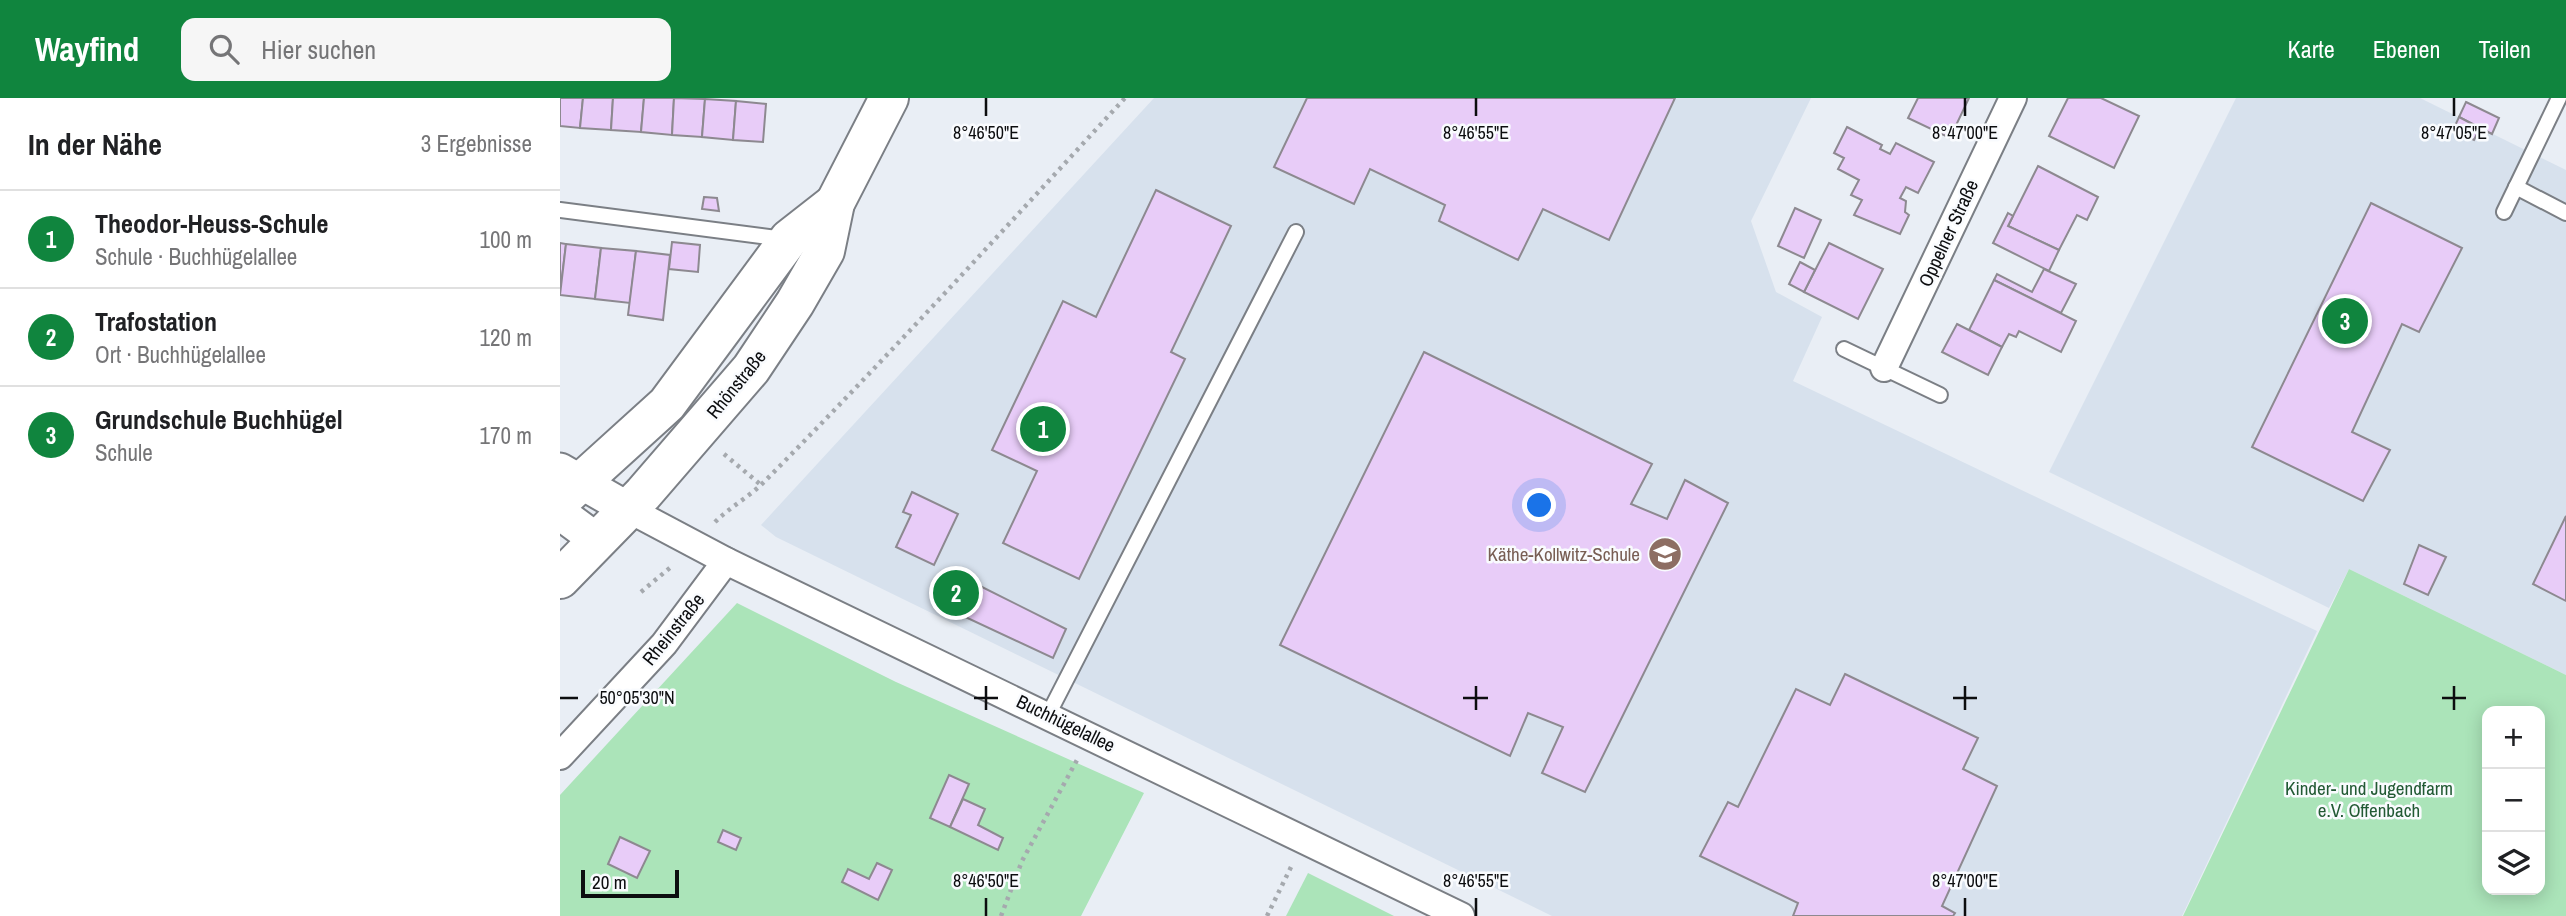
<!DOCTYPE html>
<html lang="de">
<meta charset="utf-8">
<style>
:root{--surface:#fff;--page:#f6f6f6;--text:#202124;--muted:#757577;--line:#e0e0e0;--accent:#10853e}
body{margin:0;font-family:"Archivo Narrow",sans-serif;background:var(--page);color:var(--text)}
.controls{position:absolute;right:21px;bottom:21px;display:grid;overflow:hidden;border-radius:14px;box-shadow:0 4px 18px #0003}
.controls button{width:63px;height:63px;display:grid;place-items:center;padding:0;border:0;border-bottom:2px solid var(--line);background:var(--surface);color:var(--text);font:35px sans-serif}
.scale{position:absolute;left:21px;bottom:18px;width:98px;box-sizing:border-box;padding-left:7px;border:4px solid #0c0d0f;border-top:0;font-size:19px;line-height:24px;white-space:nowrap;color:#0c0d0f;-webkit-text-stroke:5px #f9fbfe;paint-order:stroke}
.you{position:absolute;left:980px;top:408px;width:24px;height:24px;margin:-18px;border:5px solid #fff;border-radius:50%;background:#1a73e8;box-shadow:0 0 0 10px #1a73e833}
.badge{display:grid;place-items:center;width:46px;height:46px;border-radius:50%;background:var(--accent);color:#fff;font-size:23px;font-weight:700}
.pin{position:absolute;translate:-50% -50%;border:4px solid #fff;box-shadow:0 2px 7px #0006}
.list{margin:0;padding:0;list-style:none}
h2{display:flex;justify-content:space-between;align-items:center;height:91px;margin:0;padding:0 28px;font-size:30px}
h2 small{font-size:23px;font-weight:400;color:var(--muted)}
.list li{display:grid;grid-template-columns:46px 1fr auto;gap:21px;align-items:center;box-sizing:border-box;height:98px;padding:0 28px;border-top:2px solid var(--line)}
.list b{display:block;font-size:26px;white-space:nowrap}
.list p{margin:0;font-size:23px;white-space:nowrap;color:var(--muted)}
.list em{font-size:23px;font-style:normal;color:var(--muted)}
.icon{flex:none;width:38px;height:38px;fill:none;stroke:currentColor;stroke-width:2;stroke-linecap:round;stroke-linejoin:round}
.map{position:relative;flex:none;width:2006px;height:818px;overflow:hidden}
header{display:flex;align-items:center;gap:42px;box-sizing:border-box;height:98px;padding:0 35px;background:var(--accent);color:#fff}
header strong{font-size:33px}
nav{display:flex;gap:38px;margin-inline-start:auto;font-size:24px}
.search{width:490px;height:63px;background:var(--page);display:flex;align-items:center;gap:18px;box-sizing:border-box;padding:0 24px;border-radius:14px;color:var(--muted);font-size:26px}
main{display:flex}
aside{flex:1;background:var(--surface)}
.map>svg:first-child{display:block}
</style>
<header>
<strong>Wayfind</strong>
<div class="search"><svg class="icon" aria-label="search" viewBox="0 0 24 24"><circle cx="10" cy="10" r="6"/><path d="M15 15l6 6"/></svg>Hier suchen</div>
<nav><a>Karte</a><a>Ebenen</a><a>Teilen</a></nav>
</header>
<main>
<aside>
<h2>In der Nähe<small>3 Ergebnisse</small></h2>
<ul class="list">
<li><span class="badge">1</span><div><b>Theodor-Heuss-Schule</b><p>Schule · Buchhügelallee</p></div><em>100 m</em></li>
<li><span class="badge">2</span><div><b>Trafostation</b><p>Ort · Buchhügelallee</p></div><em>120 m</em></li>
<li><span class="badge">3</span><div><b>Grundschule Buchhügel</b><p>Schule</p></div><em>170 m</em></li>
</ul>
</aside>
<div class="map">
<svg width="2006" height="818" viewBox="0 0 2006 818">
<rect width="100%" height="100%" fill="#e9eef5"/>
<!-- built -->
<g fill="#d7e1ed">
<path d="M594,0H1251L1191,123L1216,194L1262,219L1233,283L1757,533L1622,818H992L216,439L201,427Z"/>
<path d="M1676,0H1860L2006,72V577L1789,471L1769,510L1489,374Z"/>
</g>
<!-- green -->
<g fill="#abe4b9" fill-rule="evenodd">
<path d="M1789,471L2006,577V818H1623ZM1927,613H1980V792H1927Z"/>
<path d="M177,505L336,584L584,695L521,818H0V697Z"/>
<path d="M748,775L834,818H726Z"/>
</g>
<!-- building -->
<g fill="#e8ccf8" stroke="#8d8990" stroke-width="2">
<path d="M0,0H23L20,30L0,28Z"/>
<path d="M23,0H53L51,32L20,30Z"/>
<path d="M53,0H84L81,34L51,32Z"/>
<path d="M84,0H114L112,37L81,34Z"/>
<path d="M114,0L145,1L142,39L112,37Z"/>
<path d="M747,0H1115L1049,142L983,111L958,162L879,123L885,107L810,71L794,106L714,69Z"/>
<path d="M1358,0H1409L1390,40L1348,20Z"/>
<path d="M1508,0H1541L1579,18L1554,70L1489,38Z"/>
<path d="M145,1L176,3L173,42L142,39Z"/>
<path d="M176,3L206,6L203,44L173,42Z"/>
<path d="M1906,4L1939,20L1932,36L1899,19Z"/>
<path d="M1899,19L1920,30L1914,42L1893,32Z"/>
<path d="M1287,29L1322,47L1320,51L1330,56L1336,45L1374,64L1358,95L1346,89L1340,100L1346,103L1345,114L1349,117L1340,136L1294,117L1302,102L1291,97L1299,82L1278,71L1284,60L1274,55Z"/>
<path d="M1478,68L1538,99L1527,122L1517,117L1499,152L1448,128Z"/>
<path d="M596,92L671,128L611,254L625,261L519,481L443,445L477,373L432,352L503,203L536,219Z"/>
<path d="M144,99L157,100L159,113L142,111Z"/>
<path d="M1811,105L1902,150L1859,234L1842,226L1792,334L1830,352L1803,403L1692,349Z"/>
<path d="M1235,110L1261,122L1244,160L1218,148Z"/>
<path d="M1448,115L1453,118L1448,128L1499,152L1489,173L1433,145Z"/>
<path d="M112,144L140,147L138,174L109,171Z"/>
<path d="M0,145L6,146L0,195Z"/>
<path d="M1269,145L1323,171L1298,221L1244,194Z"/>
<path d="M6,146L41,150L35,201L0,197Z"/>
<path d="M41,150L76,153L70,205L35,201Z"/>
<path d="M76,153L110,157L103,222L68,217Z"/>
<path d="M1240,164L1255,172L1244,194L1229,186Z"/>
<path d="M1484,171L1516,186L1501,215L1434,182L1437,176L1472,194Z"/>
<path d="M1434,182L1516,223L1501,254L1459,233L1456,239L1449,236L1442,249L1409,232Z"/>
<path d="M1397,226L1442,249L1428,277L1382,254Z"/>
<path d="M864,254L1092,366L1071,406L1107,421L1125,382L1168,405L1025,694L982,675L1003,629L968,615L950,658L720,547Z"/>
<path d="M352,394L398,416L374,467L336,449L351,417L343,414Z"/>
<path d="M2006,418V503L1973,486Z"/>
<path d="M1859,447L1886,459L1868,497L1844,486Z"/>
<path d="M392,475L415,486L400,516L377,505Z"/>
<path d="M416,486L506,531L493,560L401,517Z"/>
<path d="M1285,576L1418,640L1403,671L1437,688L1382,808L1395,815L1393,818H1233L1238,805L1140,758L1168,704L1178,709L1236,591L1270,607Z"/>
<path d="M389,677L409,686L390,729L370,720Z"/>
<path d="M403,701L425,711L418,727L443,740L438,752L390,729Z"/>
<path d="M163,732L181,740L176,752L158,744Z"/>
<path d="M60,739L90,753L77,780L48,766Z"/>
<path d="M317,765L332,772L318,802L282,784L288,771L309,781Z"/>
</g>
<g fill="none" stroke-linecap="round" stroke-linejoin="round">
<!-- service casing -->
<g stroke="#7b7f85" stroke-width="18">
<g id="service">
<path d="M1956,89L2006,115"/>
<path d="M0,112L224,141"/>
<path d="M1944,114L1999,0"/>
<path d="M1284,251L1380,297"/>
<path d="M488,617L736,134"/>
</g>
</g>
<!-- minor casing -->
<g stroke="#7b7f85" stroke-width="30">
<g id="minor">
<path d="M1324,270L1453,0"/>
<path d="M68,411L166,463L901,818"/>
<path d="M0,658L104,546L166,463"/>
</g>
</g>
<!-- tertiary casing -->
<g stroke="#7b7f85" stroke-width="37">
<g id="tertiary">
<path d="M0,372L68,411"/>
<path d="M0,415L38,443"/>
</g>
</g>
<!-- primary casing -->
<g stroke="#7b7f85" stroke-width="42">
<g id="primary">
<path d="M0,403L107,306L229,141L275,105"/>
<path d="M0,481L83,396L191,271L235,205L265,153L275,105L329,0"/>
</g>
</g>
<!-- path -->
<g stroke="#a5a9ae" stroke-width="4.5" stroke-dasharray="3.5 5" stroke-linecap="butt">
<path d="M164,356L201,387"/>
<path d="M155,424C170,409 189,399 204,384C328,259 446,129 565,0"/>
<path d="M81,494L112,468"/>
<path d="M441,818L462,763L517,662"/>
<path d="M707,818L732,767"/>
</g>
<!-- service -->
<use href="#service" stroke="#fff" stroke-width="14"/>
<!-- minor -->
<use href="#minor" stroke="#fff" stroke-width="26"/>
<!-- tertiary -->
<use href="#tertiary" stroke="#fff" stroke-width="33"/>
<!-- primary -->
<use href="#primary" stroke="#fff" stroke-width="38"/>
</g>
<!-- ticks -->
<path fill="none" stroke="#0c0d0f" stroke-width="2.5" d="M426,0V18M916,0V18M1405,0V18M1894,0V18M426,588V612M916,588V612M1405,588V612M1894,588V612M0,600H18M414,600H438M903,600H928M1393,600H1417M1882,600H1906M426,800V818M916,800V818M1405,800V818"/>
<!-- icons -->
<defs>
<g id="school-disc" transform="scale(1.75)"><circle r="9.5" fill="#8d6e63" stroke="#f9fbfe"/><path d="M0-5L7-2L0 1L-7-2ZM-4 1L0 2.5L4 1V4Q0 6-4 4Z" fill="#fff"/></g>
</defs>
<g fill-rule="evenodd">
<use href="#school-disc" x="1105" y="456"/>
</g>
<g text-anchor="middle" stroke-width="5" stroke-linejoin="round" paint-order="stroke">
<!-- street labels -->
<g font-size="19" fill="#0c0d0f" stroke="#f9fbfe">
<text transform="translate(1388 135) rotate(-65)" y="7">Oppelner Straße</text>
<text transform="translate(176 286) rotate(-51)" y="7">Rhönstraße</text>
<text transform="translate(113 531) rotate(-51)" y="7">Rheinstraße</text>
<text transform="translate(506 625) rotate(26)" y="7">Buchhügelallee</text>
</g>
<!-- education labels -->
<g font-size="19" fill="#785e54" stroke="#f9fbfe" text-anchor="end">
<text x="1080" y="463">Käthe-Kollwitz-Schule</text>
</g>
<!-- park labels -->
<g font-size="19" fill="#225a34" stroke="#f9fbfe">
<text x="1809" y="697">Kinder- und Jugendfarm<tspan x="1809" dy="22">e.V. Offenbach</tspan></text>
</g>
</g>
<g font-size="18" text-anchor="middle" fill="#0c0d0f" stroke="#f9fbfe" stroke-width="5" stroke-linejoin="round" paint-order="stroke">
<text x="426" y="41">8°46'50"E</text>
<text x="916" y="41">8°46'55"E</text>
<text x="1405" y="41">8°47'00"E</text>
<text x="1894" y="41">8°47'05"E</text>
<text x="77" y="606">50°05'30"N</text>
<text x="426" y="789">8°46'50"E</text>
<text x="916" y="789">8°46'55"E</text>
<text x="1405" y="789">8°47'00"E</text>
</g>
</svg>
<div class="controls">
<button>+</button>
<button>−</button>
<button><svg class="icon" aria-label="layers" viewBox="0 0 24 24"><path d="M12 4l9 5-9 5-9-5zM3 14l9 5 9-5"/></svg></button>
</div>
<div class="scale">20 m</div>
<div class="you"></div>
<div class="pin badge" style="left:483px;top:331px">1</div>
<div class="pin badge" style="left:396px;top:495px">2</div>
<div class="pin badge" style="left:1785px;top:223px">3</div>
</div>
</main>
